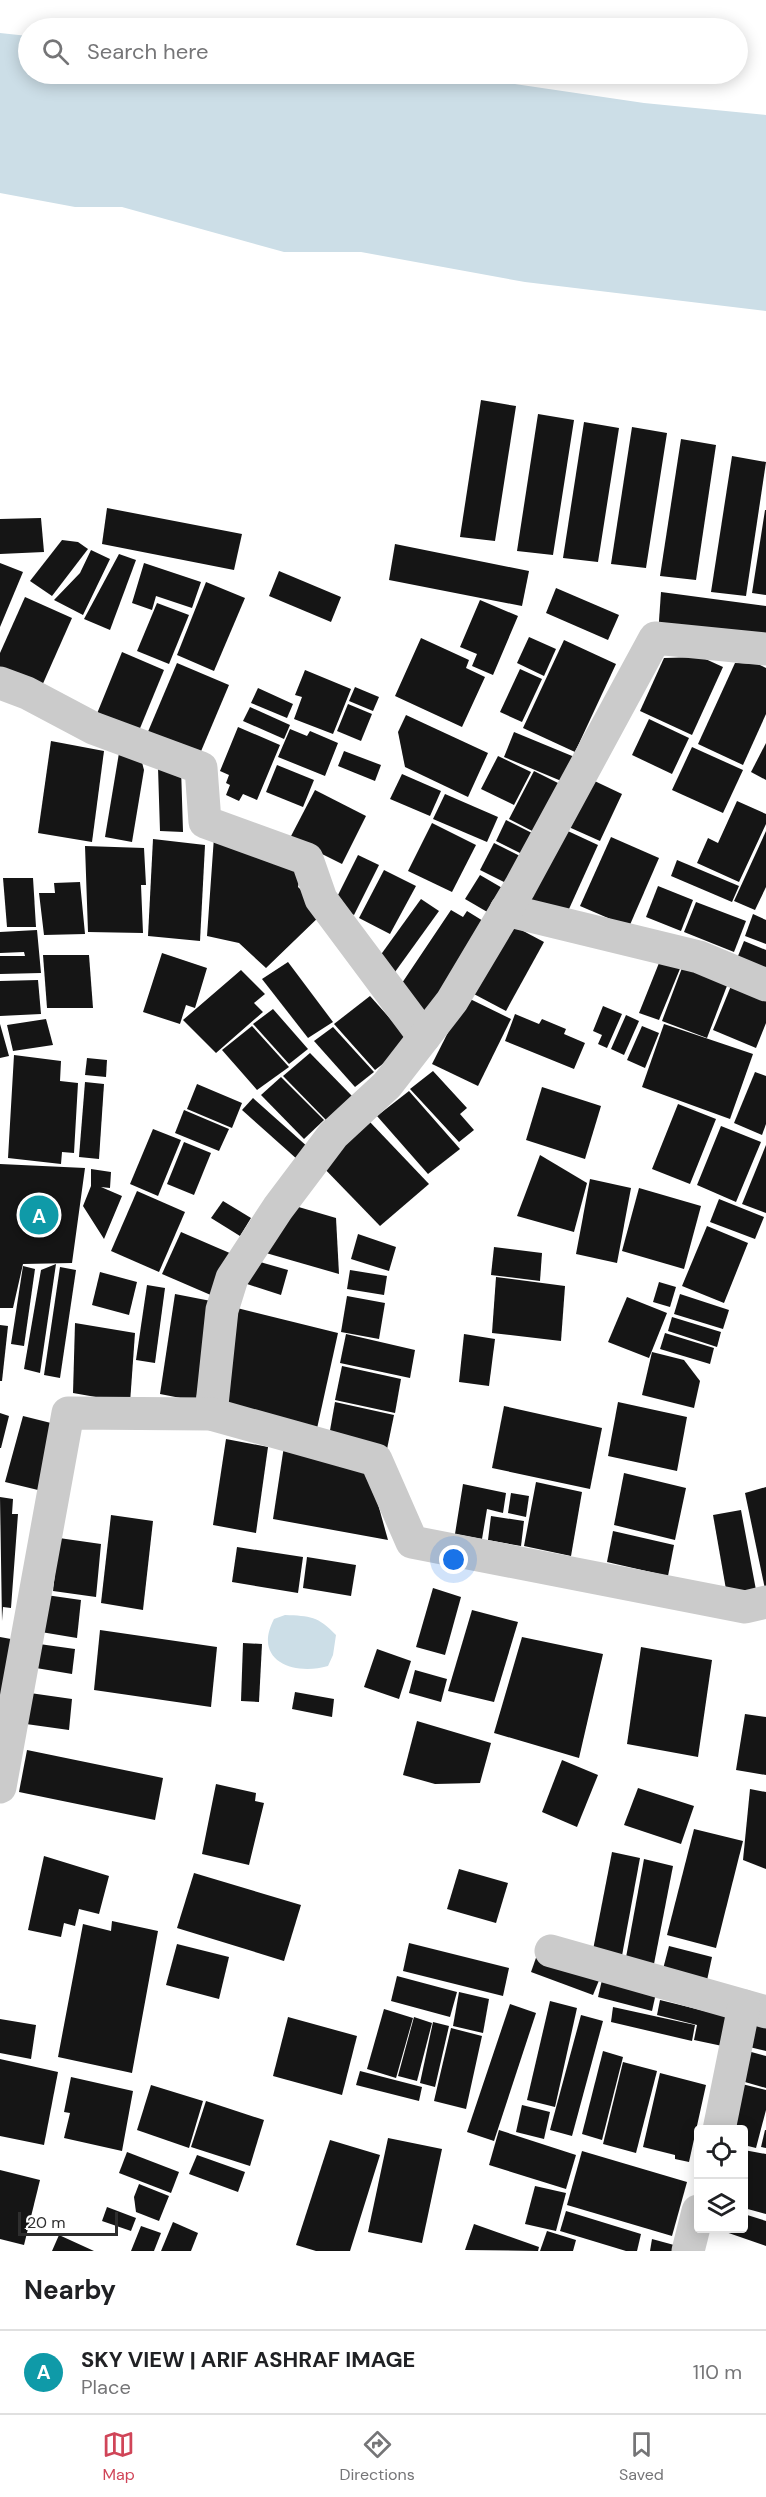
<!DOCTYPE html>
<style>
:root{--surface:#fff;--page:#f2f2f2;--text:#202124;--muted:#757577;--line:#e0e0e0;--accent:#d04558}
body{margin:0;font-family:"DM Sans",sans-serif;background:var(--page);color:var(--text)}
.controls{position:absolute;right:18px;bottom:18px;display:grid;overflow:hidden;border-radius:6px;box-shadow:0 3px 15px #0003}
.controls button{width:54px;height:54px;display:grid;place-items:center;padding:0;border:0;border-bottom:2px solid var(--line);background:var(--surface);color:var(--text);font:30px sans-serif}
.scale{position:absolute;left:18px;bottom:15px;width:100px;box-sizing:border-box;padding-left:6px;border:3px solid #2e2e2e;border-top:0;font-size:16px;line-height:21px;white-space:nowrap;color:#2e2e2e;-webkit-text-stroke:4px #fff;paint-order:stroke}
.you{position:absolute;left:454px;top:1560px;width:21px;height:21px;margin:-15px;border:4px solid #fff;border-radius:50%;background:#1a73e8;box-shadow:0 0 0 9px #1a73e833}
.badge{display:grid;place-items:center;width:39px;height:39px;border-radius:50%;background:var(--accent);color:#fff;font-size:20px;font-weight:700}
.pin{position:absolute;translate:-50% -50%;border:3px solid #fff;box-shadow:0 2px 6px #0006}
.list{margin:0;padding:0;list-style:none}
h2{display:flex;justify-content:space-between;align-items:center;height:78px;margin:0;padding:0 24px;font-size:26px}
h2 small{font-size:20px;font-weight:400;color:var(--muted)}
.list li{display:grid;grid-template-columns:39px 1fr auto;gap:18px;align-items:center;box-sizing:border-box;height:84px;padding:0 24px;border-top:2px solid var(--line)}
.list b{display:block;font-size:22px;white-space:nowrap}
.list p{margin:0;font-size:20px;white-space:nowrap;color:var(--muted)}
.list em{font-size:20px;font-style:normal;color:var(--muted)}
.icon{flex:none;width:33px;height:33px;fill:none;stroke:currentColor;stroke-width:2;stroke-linecap:round;stroke-linejoin:round}
.map{position:relative;flex:none;width:766px;height:2251px;overflow:hidden}
.search{position:absolute;background:var(--surface);box-shadow:0 3px 15px #0003;left:18px;right:18px;top:18px;height:66px;display:flex;align-items:center;gap:15px;box-sizing:border-box;padding:0 21px;border-radius:33px;color:var(--muted);font-size:22px}
.sheet{height:162px;background:var(--surface)}
nav{display:flex;justify-content:space-around;align-items:center;box-sizing:border-box;height:84px;border-top:2px solid var(--line);background:var(--surface);font-size:16px;color:var(--muted)}
nav a{display:grid;justify-items:center;gap:3px}
nav .on{color:var(--accent)}
.map>svg:first-child{display:block}
</style>
<div class="map">
<svg width="766" height="2251" viewBox="0 0 766 2251">
<rect width="100%" height="100%" fill="#fff"/>
<!-- water -->
<g fill="#ccdee7">
<path d="M0,33L28,36V74H447L644,103L766,115V311L525,282L361,252H284L122,207H75L0,193Z"/>
<path d="M285,1615C310,1616 318,1616 336,1635L333,1655L328,1666C294,1676 252,1661 274,1619Z"/>
</g>
<!-- building -->
<g fill="#151515">
<path d="M481,400L516,406L495,541L460,537Z"/>
<path d="M538,414L574,420L553,555L517,551Z"/>
<path d="M584,422L619,428L598,562L563,558Z"/>
<path d="M632,427L667,433L646,568L611,564Z"/>
<path d="M681,439L716,445L696,580L660,576Z"/>
<path d="M732,456L766,462L746,596L711,592Z"/>
<path d="M107,508L242,534L234,570L102,544Z"/>
<path d="M765,510H766V595L752,593Z"/>
<path d="M41,518L44,552L0,554V519Z"/>
<path d="M62,540L78,542L88,549L52,596L30,581Z"/>
<path d="M395,544L529,571L522,606L389,580Z"/>
<path d="M91,550L110,559L83,615L54,600L80,573Z"/>
<path d="M119,554L136,560L110,630L84,619Z"/>
<path d="M0,563L23,572L0,627Z"/>
<path d="M144,563L201,582L192,608L156,596L152,610L132,603Z"/>
<path d="M279,571L341,597L331,622L269,596Z"/>
<path d="M206,582L245,598L214,671L177,655Z"/>
<path d="M556,588L619,615L608,640L546,613Z"/>
<path d="M661,592L766,606V648L658,635Z"/>
<path d="M25,597L72,618L41,688L0,670V653Z"/>
<path d="M480,600L518,616L493,675L472,666L477,654L460,647Z"/>
<path d="M157,603L189,615L169,664L137,651Z"/>
<path d="M529,637L556,649L544,676L517,663Z"/>
<path d="M421,638L469,660L466,668L485,677L462,727L395,696Z"/>
<path d="M564,640L616,664L575,752L523,728Z"/>
<path d="M122,652L164,670L136,738L94,721Z"/>
<path d="M701,657L723,667L692,735L640,711L664,658Z"/>
<path d="M177,663L229,685L199,756L147,734Z"/>
<path d="M735,663L758,664L766,668V714L743,765L698,744Z"/>
<path d="M520,669L542,679L522,722L500,712Z"/>
<path d="M305,670L351,689L333,734L294,719L302,697L295,695Z"/>
<path d="M355,687L379,697L373,711L349,701Z"/>
<path d="M258,688L293,704L287,718L251,703Z"/>
<path d="M348,704L372,714L361,741L337,731Z"/>
<path d="M250,707L290,725L284,739L243,721Z"/>
<path d="M406,715L488,753L468,797L405,767L398,732Z"/>
<path d="M649,719L689,738L672,774L632,755Z"/>
<path d="M238,727L280,745L257,800L243,794L239,801L226,795L230,785L226,783L229,775L220,771Z"/>
<path d="M290,729L307,736L310,731L338,743L325,776L278,757Z"/>
<path d="M514,732L577,758L566,783L504,757Z"/>
<path d="M51,741L104,751L92,842L38,833Z"/>
<path d="M766,743V780L751,772Z"/>
<path d="M120,747L139,751L144,770L132,842L105,837Z"/>
<path d="M692,747L743,770L723,813L672,790Z"/>
<path d="M344,751L381,765L375,781L338,766Z"/>
<path d="M498,756L531,772L514,805L481,789Z"/>
<path d="M277,765L314,780L303,807L266,792Z"/>
<path d="M158,768H181L183,832L160,831Z"/>
<path d="M534,771L562,785L538,834L509,819Z"/>
<path d="M402,774L441,791L430,816L390,799Z"/>
<path d="M584,776L622,794L600,841L562,824Z"/>
<path d="M315,790L366,816L342,864L290,838Z"/>
<path d="M445,794L498,817L487,842L433,819Z"/>
<path d="M737,801L766,814V824L739,882L697,863L708,838L718,843Z"/>
<path d="M506,820L534,834L524,855L496,841Z"/>
<path d="M432,823L476,845L452,892L408,871Z"/>
<path d="M557,826L598,845L564,920L522,901Z"/>
<path d="M766,831V887L755,910L734,901Z"/>
<path d="M214,837L301,870L298,887L324,912L266,968L239,943L207,936Z"/>
<path d="M611,837L659,858L629,927L580,906Z"/>
<path d="M153,839L205,845L200,941L148,936Z"/>
<path d="M494,843L522,857L508,884L480,870Z"/>
<path d="M85,846L144,848L146,885H141L143,933L88,932Z"/>
<path d="M358,855L379,865L354,915L333,905Z"/>
<path d="M677,860L739,886L732,902L671,876Z"/>
<path d="M384,870L416,886L390,934L359,918Z"/>
<path d="M480,875L504,889L489,913L465,899Z"/>
<path d="M3,878H33L36,927H7Z"/>
<path d="M80,882L85,934L44,935L39,893H55L54,883Z"/>
<path d="M658,886L693,900L681,931L646,917Z"/>
<path d="M421,899L439,911L395,972L377,960Z"/>
<path d="M696,902L746,921L734,952L684,932Z"/>
<path d="M451,910L463,917L467,911L488,924L426,1018L398,989Z"/>
<path d="M753,914L766,920V944L745,936Z"/>
<path d="M510,924L544,942L506,1011L472,993Z"/>
<path d="M37,930L41,973L0,974V956H25L24,952L0,953V932Z"/>
<path d="M744,941L766,950V979L734,966Z"/>
<path d="M162,953L207,968L195,1008L186,1005L180,1024L143,1012Z"/>
<path d="M663,953L684,959L659,1020L639,1013Z"/>
<path d="M43,955H89L93,1008H47Z"/>
<path d="M685,960L730,978L707,1038L662,1021Z"/>
<path d="M288,962L333,1022L308,1038L262,979Z"/>
<path d="M241,970L265,994L254,1003L263,1012L216,1053L183,1020Z"/>
<path d="M38,980L41,1014L0,1016V981Z"/>
<path d="M733,981L766,995V1023L756,1048L713,1030Z"/>
<path d="M370,996L411,1042L375,1070L334,1024Z"/>
<path d="M466,997L511,1019L478,1086L432,1064Z"/>
<path d="M603,1006L622,1014L607,1048L598,1044L602,1035L593,1031Z"/>
<path d="M273,1009L308,1049L289,1064L253,1024Z"/>
<path d="M515,1014L539,1024L542,1019L566,1029L564,1034L585,1043L574,1069L505,1041Z"/>
<path d="M626,1015L639,1021L624,1055L611,1049Z"/>
<path d="M46,1019L53,1045L13,1051L7,1025Z"/>
<path d="M0,1024L9,1056L0,1058Z"/>
<path d="M664,1024L753,1054L730,1119L642,1087Z"/>
<path d="M252,1026L289,1067L257,1090L222,1050Z"/>
<path d="M642,1026L659,1033L645,1068L627,1060Z"/>
<path d="M333,1027L374,1072L355,1087L314,1041Z"/>
<path d="M310,1053L353,1097L326,1120L283,1076Z"/>
<path d="M14,1055L61,1061L60,1081L78,1083L74,1153L62,1152L61,1164L8,1158Z"/>
<path d="M87,1058L107,1060L106,1077L85,1075Z"/>
<path d="M433,1071L467,1108L460,1114L474,1130L459,1142L410,1089Z"/>
<path d="M755,1072L766,1076V1124L762,1135L734,1123Z"/>
<path d="M281,1077L324,1120L304,1139L261,1095Z"/>
<path d="M85,1082L104,1084L99,1159L79,1157Z"/>
<path d="M197,1084L242,1103L232,1128L187,1109Z"/>
<path d="M542,1087L601,1106L585,1159L526,1140Z"/>
<path d="M409,1091L460,1149L428,1174L377,1116Z"/>
<path d="M253,1098L309,1148L298,1160L242,1110Z"/>
<path d="M678,1104L716,1119L690,1184L652,1169Z"/>
<path d="M184,1110L229,1129L219,1151L175,1133Z"/>
<path d="M369,1121L429,1184L380,1226L319,1163Z"/>
<path d="M721,1126L761,1142L736,1202L697,1185Z"/>
<path d="M153,1129L181,1140L158,1196L130,1184Z"/>
<path d="M184,1142L211,1153L194,1195L167,1184Z"/>
<path d="M766,1145V1213L742,1204Z"/>
<path d="M540,1155L587,1183L574,1232L517,1216Z"/>
<path d="M0,1164L85,1168L72,1263L23,1264L13,1308H0Z"/>
<path d="M91,1169L111,1172L110,1188L101,1187L122,1196L104,1239L83,1206L91,1186Z"/>
<path d="M590,1179L631,1188L617,1263L576,1254Z"/>
<path d="M639,1188L701,1206L684,1269L622,1251Z"/>
<path d="M137,1191L185,1212L159,1272L111,1251Z"/>
<path d="M719,1199L764,1217L755,1239L710,1222Z"/>
<path d="M223,1201L251,1218L240,1236L211,1218Z"/>
<path d="M285,1203L336,1218L339,1274L259,1251Z"/>
<path d="M707,1226L748,1243L724,1303L682,1286Z"/>
<path d="M181,1232L232,1254L213,1296L162,1274Z"/>
<path d="M358,1234L396,1247L389,1271L351,1259Z"/>
<path d="M494,1247L542,1253L540,1281L491,1275Z"/>
<path d="M250,1259L288,1270L281,1295L244,1283Z"/>
<path d="M56,1264L40,1373L24,1369L41,1270Z"/>
<path d="M23,1266L35,1269L24,1346L11,1344Z"/>
<path d="M60,1267L76,1270L60,1378L44,1375Z"/>
<path d="M350,1270L387,1276L384,1295L347,1289Z"/>
<path d="M100,1272L137,1282L129,1315L92,1305Z"/>
<path d="M496,1277L565,1286L561,1341L492,1333Z"/>
<path d="M659,1282L676,1287L670,1307L653,1302Z"/>
<path d="M147,1285L165,1288L155,1363L136,1360Z"/>
<path d="M175,1294L211,1301L196,1401L160,1394Z"/>
<path d="M680,1294L729,1310L723,1329L674,1314Z"/>
<path d="M347,1296L385,1303L379,1339L341,1332Z"/>
<path d="M627,1297L667,1313L649,1358L608,1342Z"/>
<path d="M237,1308L338,1333L316,1433L215,1408Z"/>
<path d="M672,1317L721,1332L717,1347L668,1331Z"/>
<path d="M75,1323L135,1333L130,1403L73,1393Z"/>
<path d="M0,1325L8,1326L2,1381H0Z"/>
<path d="M665,1333L714,1348L710,1364L660,1349Z"/>
<path d="M346,1334L415,1350L410,1378L340,1363Z"/>
<path d="M464,1334L495,1339L489,1386L459,1382Z"/>
<path d="M652,1352L684,1360L700,1381L694,1408L642,1395Z"/>
<path d="M342,1366L401,1379L395,1413L335,1400Z"/>
<path d="M335,1402L394,1415L387,1449L329,1436Z"/>
<path d="M618,1402L687,1417L677,1471L608,1456Z"/>
<path d="M504,1406L602,1428L590,1489L492,1468Z"/>
<path d="M0,1413L9,1416L1,1448H0Z"/>
<path d="M23,1416L55,1424L38,1490L5,1482Z"/>
<path d="M226,1439L268,1447L256,1533L213,1525Z"/>
<path d="M284,1446L366,1461L388,1540L273,1519Z"/>
<path d="M624,1473L686,1488L675,1540L614,1525Z"/>
<path d="M536,1482L582,1492L571,1556L524,1546Z"/>
<path d="M463,1484L506,1493L503,1513L487,1509L482,1539L455,1534Z"/>
<path d="M766,1487V1589H765L745,1493Z"/>
<path d="M511,1493L529,1496L526,1517L508,1513Z"/>
<path d="M0,1497L13,1499L12,1514H18L11,1608L3,1607L2,1621Z"/>
<path d="M741,1510L756,1590L727,1595L713,1515Z"/>
<path d="M111,1515L153,1521L143,1610L101,1603Z"/>
<path d="M491,1516L524,1521L521,1546L488,1540Z"/>
<path d="M613,1531L674,1545L668,1576L607,1562Z"/>
<path d="M59,1538L101,1544L96,1597L53,1591Z"/>
<path d="M237,1547L303,1557L298,1593L232,1582Z"/>
<path d="M307,1557L356,1565L351,1596L303,1588Z"/>
<path d="M433,1588L461,1597L445,1655L416,1647Z"/>
<path d="M39,1594L81,1600L77,1638L35,1631Z"/>
<path d="M472,1610L518,1622L494,1702L448,1691Z"/>
<path d="M100,1630L217,1647L211,1707L94,1690Z"/>
<path d="M0,1637L11,1639L0,1737Z"/>
<path d="M522,1637L603,1654L579,1758L494,1733Z"/>
<path d="M32,1643L75,1649L72,1674L30,1667Z"/>
<path d="M243,1643L262,1644L259,1702L241,1701Z"/>
<path d="M641,1647L712,1660L698,1757L627,1744Z"/>
<path d="M377,1649L411,1661L399,1699L364,1687Z"/>
<path d="M415,1670L447,1679L441,1702L409,1693Z"/>
<path d="M295,1692L334,1699L332,1717L292,1709Z"/>
<path d="M30,1693L72,1699L69,1730L26,1724Z"/>
<path d="M745,1714L766,1717V1775L736,1770Z"/>
<path d="M417,1721L491,1743L480,1783L435,1784L403,1775Z"/>
<path d="M27,1750L163,1778L155,1820L19,1792Z"/>
<path d="M562,1760L598,1775L577,1827L542,1812Z"/>
<path d="M216,1784L256,1793L255,1801L264,1803L249,1865L202,1854Z"/>
<path d="M638,1788L694,1806L681,1844L624,1825Z"/>
<path d="M750,1789L766,1792V1869L743,1860Z"/>
<path d="M694,1829L743,1841L716,1948L667,1935Z"/>
<path d="M612,1852L640,1858L621,1961L592,1955Z"/>
<path d="M44,1856L109,1876L99,1914L79,1909L75,1926L64,1923L61,1937L28,1930Z"/>
<path d="M644,1859L673,1866L653,1969L625,1963Z"/>
<path d="M459,1869L508,1883L496,1923L447,1909Z"/>
<path d="M194,1873L301,1905L284,1961L177,1928Z"/>
<path d="M112,1921L158,1931L132,2073L58,2057L83,1924L111,1931Z"/>
<path d="M409,1943L509,1968L503,1996L403,1971Z"/>
<path d="M177,1944L229,1957L219,1999L166,1985Z"/>
<path d="M669,1946L712,1957L706,1985L662,1973Z"/>
<path d="M537,1955L600,1978L593,1995L531,1972Z"/>
<path d="M397,1976L457,1992L450,2017L391,2001Z"/>
<path d="M602,1980L656,1993L652,2011L598,1997Z"/>
<path d="M459,1992L489,1999L483,2033L453,2026Z"/>
<path d="M660,2000L733,2018L727,2047L694,2040L697,2025L657,2015Z"/>
<path d="M550,2001L577,2008L555,2107L527,2100Z"/>
<path d="M510,2004L536,2013L494,2141L467,2132Z"/>
<path d="M613,2007L695,2025L692,2041L611,2022Z"/>
<path d="M384,2009L413,2018L396,2078L367,2069Z"/>
<path d="M581,2015L603,2021L572,2136L550,2130Z"/>
<path d="M288,2017L357,2036L342,2095L273,2076Z"/>
<path d="M414,2017L432,2023L417,2081L398,2076Z"/>
<path d="M752,2017L766,2021V2051L745,2046Z"/>
<path d="M0,2019L36,2025L31,2059L0,2053Z"/>
<path d="M433,2022L449,2026L435,2087L420,2083Z"/>
<path d="M451,2028L482,2036L466,2109L434,2101Z"/>
<path d="M744,2050L766,2056V2088L738,2080Z"/>
<path d="M603,2051L623,2057L602,2140L582,2134Z"/>
<path d="M0,2059L58,2072L44,2145L0,2136Z"/>
<path d="M623,2062L657,2071L636,2153L603,2144Z"/>
<path d="M360,2071L422,2087L419,2101L356,2085Z"/>
<path d="M660,2073L706,2085L689,2162L675,2159V2155L643,2147Z"/>
<path d="M71,2077L133,2091L122,2151L64,2138L70,2113L64,2112Z"/>
<path d="M738,2083L766,2090V2110L756,2148L744,2145V2130H727Z"/>
<path d="M151,2085L203,2101L189,2148L137,2130Z"/>
<path d="M206,2101L264,2120L250,2166L191,2147Z"/>
<path d="M522,2105L550,2112L544,2139L516,2132Z"/>
<path d="M499,2130L576,2155L566,2189L489,2165Z"/>
<path d="M765,2130H766V2148L761,2147Z"/>
<path d="M388,2138L442,2149L422,2243L368,2232Z"/>
<path d="M330,2140L380,2155L350,2251H316L296,2245Z"/>
<path d="M744,2150L766,2154V2214L744,2208Z"/>
<path d="M582,2151L687,2182L672,2236L567,2205Z"/>
<path d="M127,2152L179,2172L171,2193L119,2173Z"/>
<path d="M197,2155L245,2172L238,2192L189,2174Z"/>
<path d="M0,2170L40,2180L24,2245L0,2239Z"/>
<path d="M139,2184L169,2196L159,2221L136,2212L134,2197Z"/>
<path d="M535,2186L566,2193L556,2231L525,2224Z"/>
<path d="M107,2207L136,2218L131,2231L102,2221Z"/>
<path d="M566,2211L641,2234L637,2251H626L560,2231Z"/>
<path d="M744,2214L766,2221V2246L717,2229H744Z"/>
<path d="M173,2222L198,2233L191,2251H161Z"/>
<path d="M474,2224L539,2247L538,2251L465,2250Z"/>
<path d="M141,2226L161,2233L154,2251H131Z"/>
<path d="M547,2231L576,2240L573,2251H540Z"/>
<path d="M59,2235L94,2251H52Z"/>
<path d="M652,2239L674,2245L672,2251H650Z"/>
</g>
<g fill="none" stroke-linecap="round" stroke-linejoin="round">
<!-- street -->
<g stroke="#cbcbcb" stroke-width="33">
<path d="M0,683L27,693L93,728L201,768L205,822L307,859L321,899L424,1037"/>
<path d="M506,910L699,957L766,985"/>
<path d="M211,1414L222,1310L232,1278L278,1208L333,1135L387,1085L452,1001L520,887L655,638L766,649"/>
<path d="M0,1787L68,1413L211,1414L376,1460L412,1542L745,1607L766,1602"/>
<path d="M551,1951L766,2012"/>
<path d="M719,2130L744,2006"/>
<path d="M688,2251L698,2211"/>
</g>
</g>
</svg>
<div class="controls">
<button><svg class="icon" aria-label="locate" viewBox="0 0 24 24"><circle cx="12" cy="12" r="6"/><path d="M12 2v4M12 18v4M2 12h4M18 12h4"/></svg></button>
<button><svg class="icon" aria-label="layers" viewBox="0 0 24 24"><path d="M12 4l9 5-9 5-9-5zM3 14l9 5 9-5"/></svg></button>
</div>
<div class="scale">20 m</div>
<div class="you"></div>
<div class="pin badge" style="left:39px;top:1215px;background:#0f9aa8">A</div>
<div class="search"><svg class="icon" aria-label="search" viewBox="0 0 24 24"><circle cx="10" cy="10" r="6"/><path d="M15 15l6 6"/></svg>Search here</div>
</div>
<section class="sheet">
<h2>Nearby<small></small></h2>
<ul class="list">
<li><span class="badge" style="background:#0f9aa8">A</span><div><b>SKY VIEW | ARIF ASHRAF IMAGE</b><p>Place</p></div><em>110 m</em></li>
</ul>
</section>
<nav>
<a class="on"><svg class="icon" aria-label="map" viewBox="0 0 24 24"><path d="M3 6l6-2 6 2 6-2v14l-6 2-6-2-6 2zM9 4v14M15 6v14"/></svg>Map</a>
<a><svg class="icon" aria-label="directions" viewBox="0 0 24 24"><path d="M12 3l9 9-9 9-9-9zM9 14v-3h6M13 9l2 2-2 2"/></svg>Directions</a>
<a><svg class="icon" aria-label="saved" viewBox="0 0 24 24"><path d="M7 4h10v16l-5-4-5 4z"/></svg>Saved</a>
</nav>
